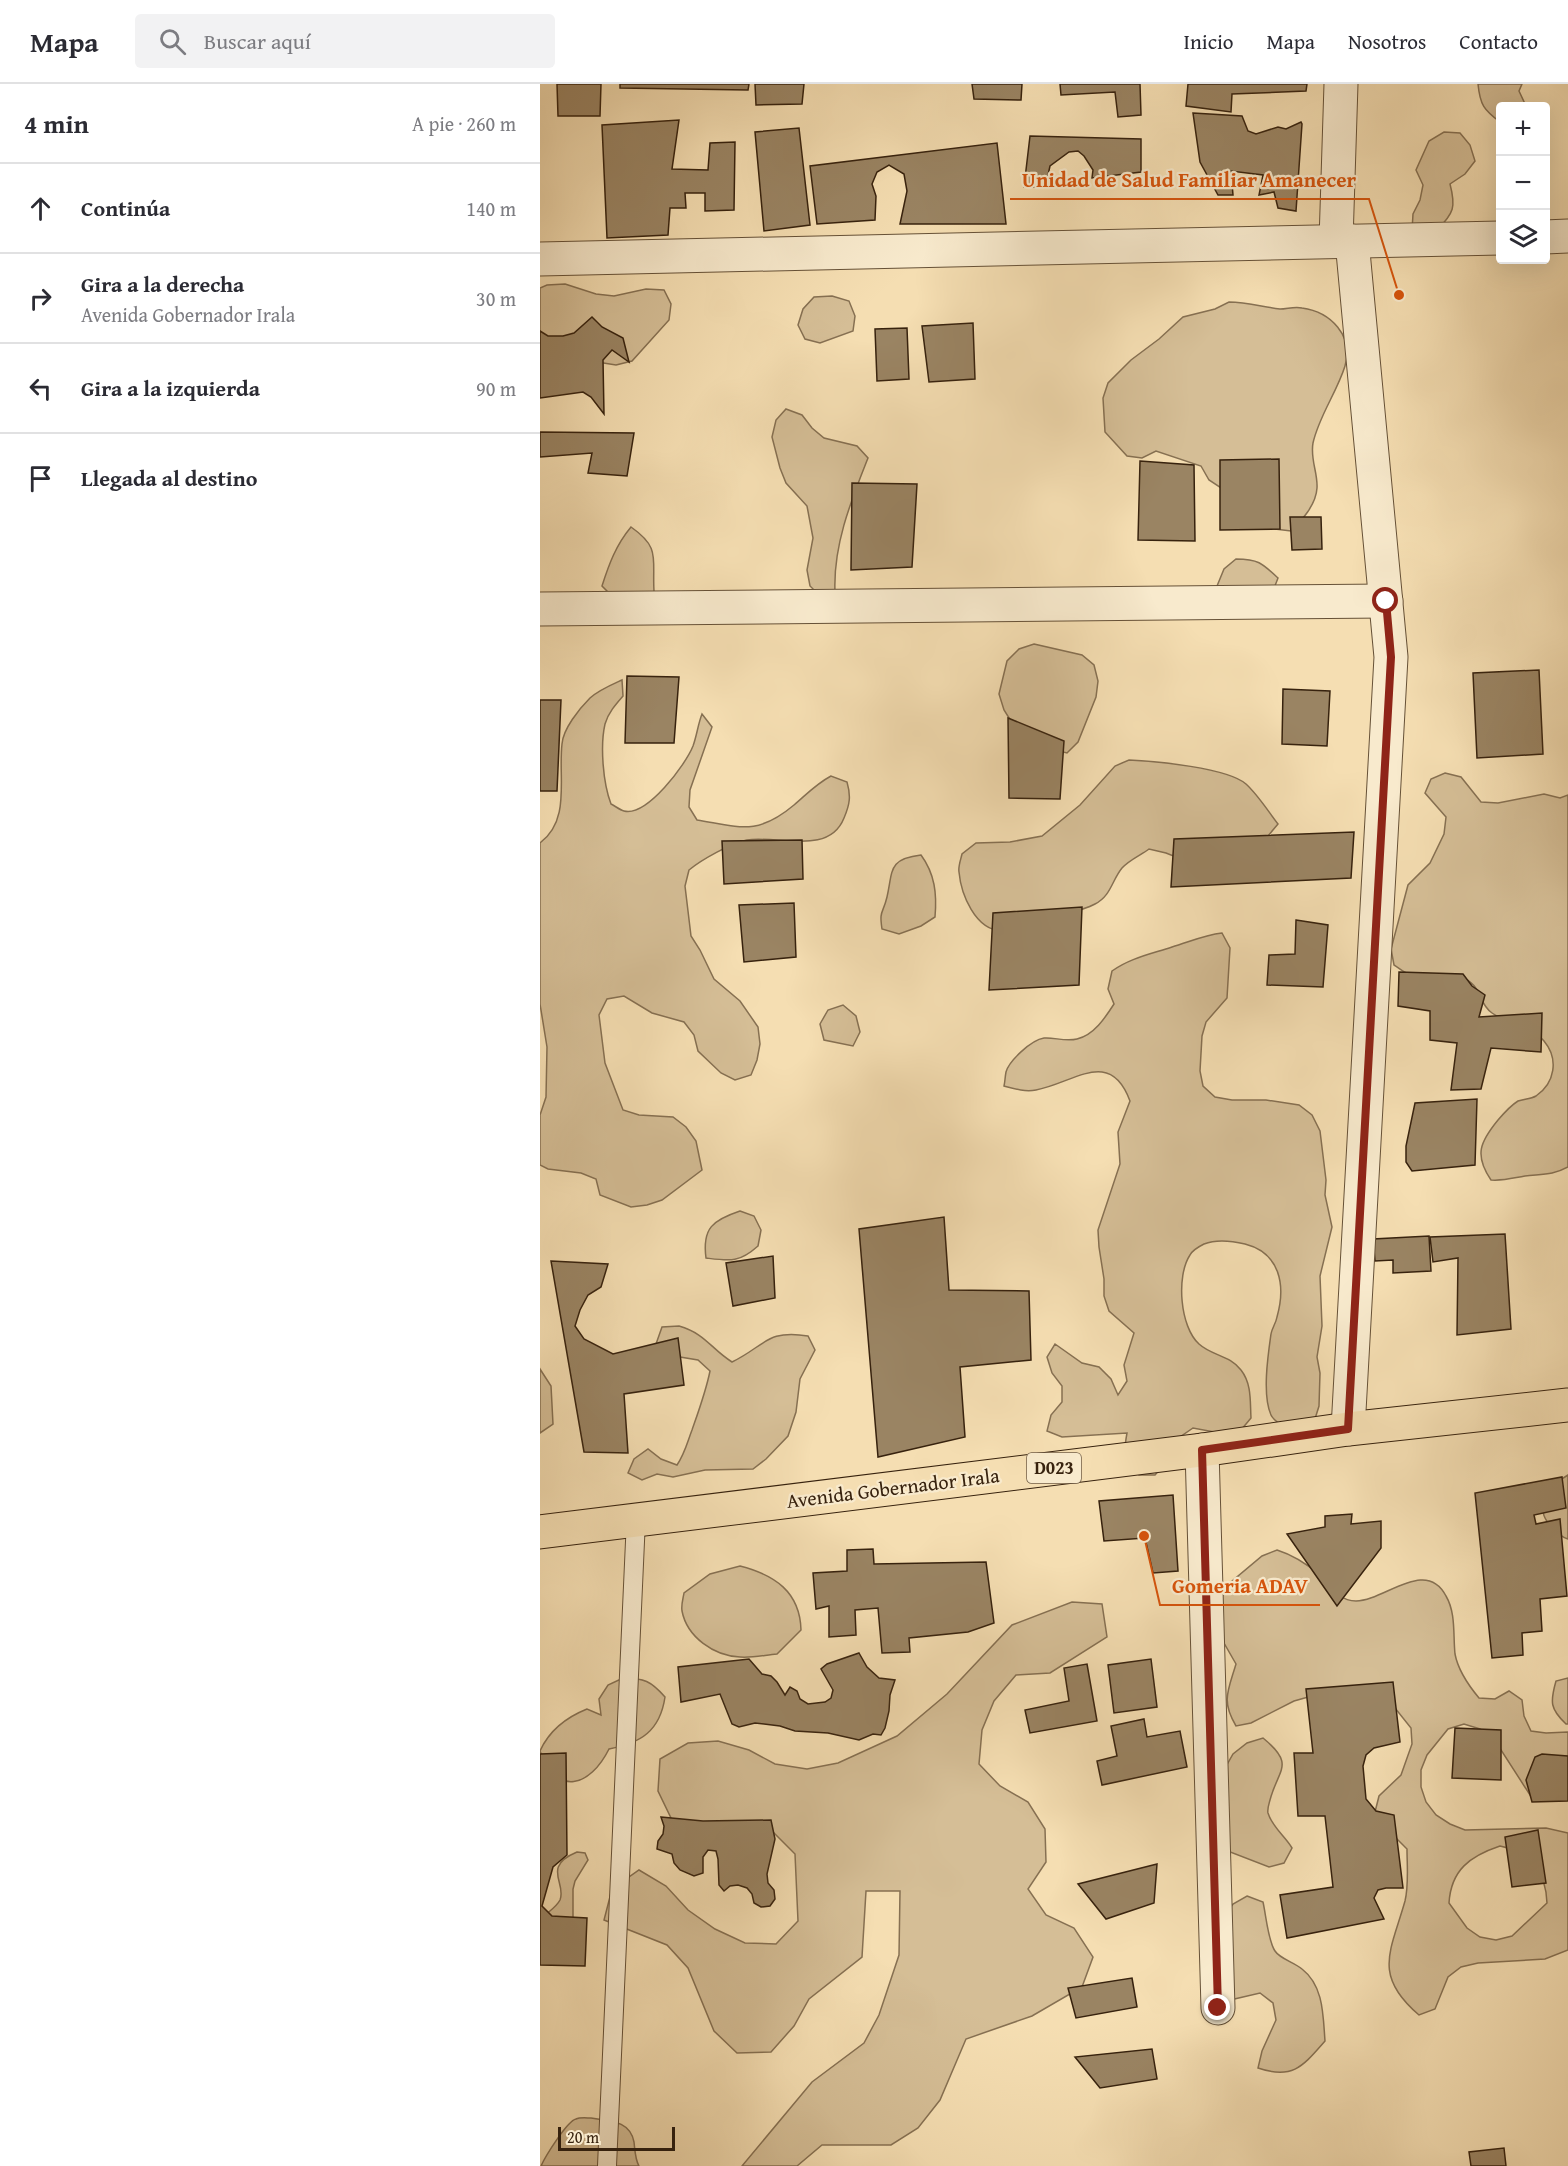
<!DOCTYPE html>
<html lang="es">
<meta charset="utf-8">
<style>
:root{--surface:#fff;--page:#f2f2f3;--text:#2b2b33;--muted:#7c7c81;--line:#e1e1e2}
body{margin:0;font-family:"Gentium Book Plus",serif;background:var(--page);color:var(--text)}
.controls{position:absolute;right:18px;top:18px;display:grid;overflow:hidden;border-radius:6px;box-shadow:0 6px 24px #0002}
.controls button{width:54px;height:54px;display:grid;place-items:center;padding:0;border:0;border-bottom:2px solid var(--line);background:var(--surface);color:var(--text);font:30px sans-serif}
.scale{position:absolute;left:18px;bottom:15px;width:117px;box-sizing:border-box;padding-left:6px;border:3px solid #37220e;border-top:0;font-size:16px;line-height:21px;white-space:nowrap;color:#37220e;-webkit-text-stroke:4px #f8eacd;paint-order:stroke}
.stop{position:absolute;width:18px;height:18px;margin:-14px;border:4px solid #8f2418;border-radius:50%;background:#fff}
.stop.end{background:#8f2418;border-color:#fff;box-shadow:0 2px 6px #0008}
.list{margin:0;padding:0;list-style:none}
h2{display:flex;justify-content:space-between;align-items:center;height:78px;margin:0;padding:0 24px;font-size:26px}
h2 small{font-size:20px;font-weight:400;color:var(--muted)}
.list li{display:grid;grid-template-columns:39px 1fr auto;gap:18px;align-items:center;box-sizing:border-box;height:90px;padding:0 24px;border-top:2px solid var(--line)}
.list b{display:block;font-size:22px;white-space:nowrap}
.list p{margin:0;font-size:20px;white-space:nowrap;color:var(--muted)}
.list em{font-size:20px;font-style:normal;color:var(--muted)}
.icon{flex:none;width:33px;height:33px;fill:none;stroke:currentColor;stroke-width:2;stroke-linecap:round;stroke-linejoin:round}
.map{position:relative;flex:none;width:1028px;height:2082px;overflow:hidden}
header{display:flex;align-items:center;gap:36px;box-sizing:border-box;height:84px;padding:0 30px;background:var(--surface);border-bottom:2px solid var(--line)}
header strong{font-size:28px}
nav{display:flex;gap:33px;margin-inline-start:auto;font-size:21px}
.search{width:420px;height:54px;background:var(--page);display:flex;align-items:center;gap:15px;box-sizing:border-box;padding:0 21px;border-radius:6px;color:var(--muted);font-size:22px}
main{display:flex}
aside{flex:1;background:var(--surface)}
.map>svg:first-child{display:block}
</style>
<header>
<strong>Mapa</strong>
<div class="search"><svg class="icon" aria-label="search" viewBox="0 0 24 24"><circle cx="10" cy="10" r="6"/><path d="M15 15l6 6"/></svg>Buscar aquí</div>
<nav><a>Inicio</a><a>Mapa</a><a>Nosotros</a><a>Contacto</a></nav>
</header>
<main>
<aside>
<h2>4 min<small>A pie · 260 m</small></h2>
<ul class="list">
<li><svg class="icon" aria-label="ahead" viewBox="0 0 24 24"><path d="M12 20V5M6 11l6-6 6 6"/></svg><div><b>Continúa</b></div><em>140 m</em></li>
<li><svg class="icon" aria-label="right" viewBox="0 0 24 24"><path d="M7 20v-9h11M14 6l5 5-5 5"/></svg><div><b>Gira a la derecha</b><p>Avenida Gobernador Irala</p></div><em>30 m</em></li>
<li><svg class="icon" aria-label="left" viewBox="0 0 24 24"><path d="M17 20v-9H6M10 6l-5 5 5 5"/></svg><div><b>Gira a la izquierda</b></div><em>90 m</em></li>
<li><svg class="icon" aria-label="arrive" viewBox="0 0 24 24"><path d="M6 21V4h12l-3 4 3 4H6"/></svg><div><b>Llegada al destino</b></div></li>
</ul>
</aside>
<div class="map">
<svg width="1028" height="2082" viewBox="0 0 1028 2082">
<rect width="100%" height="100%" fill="#f5deb2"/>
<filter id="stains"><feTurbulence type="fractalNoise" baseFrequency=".00333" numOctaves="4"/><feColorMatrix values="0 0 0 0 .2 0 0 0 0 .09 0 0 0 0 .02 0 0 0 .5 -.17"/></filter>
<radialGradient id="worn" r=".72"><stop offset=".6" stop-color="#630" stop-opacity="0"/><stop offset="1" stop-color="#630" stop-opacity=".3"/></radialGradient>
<!-- green -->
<g fill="#d5be96" stroke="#867052" stroke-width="1.5" fill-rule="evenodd">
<path d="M938,0H982L979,7L986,22H960V38C944,26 940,21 938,0Z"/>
<path d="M904,48L920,49L930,61L935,77L925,90L910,100C916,123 914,129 897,146L872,147L873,130L880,116L883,101L876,86L889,57Z"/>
<path d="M25,200L56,210L74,212L106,205L124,206L131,220L129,236L92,277L76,281L0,269V204L7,201Z"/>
<path d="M292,212L309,217L315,232L313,247L280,259L265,255L258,241L263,225L274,213Z"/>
<path d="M689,218C707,218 723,223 740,225C747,225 755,222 762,224C791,228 814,252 805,282C797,308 779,332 773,359C770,375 778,389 777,404C776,421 762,436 751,447L735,445L725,433L669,396L661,382L616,367L602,374L587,372L565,348L563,314L568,299L591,276L619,255L643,233L675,225Z"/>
<path d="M246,325L262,331L272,344L284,354L317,362L328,374C311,417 293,461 295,508L281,513L270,502L267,486L273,454L267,422L246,399L240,384L232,353L236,336Z"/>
<path d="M91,443C121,464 112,474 114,507L104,520L73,513L62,502C69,480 76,461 91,443Z"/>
<path d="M696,475C718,475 722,479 738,494L733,507L677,502L684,485Z"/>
<path d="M494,560L542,571L554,581L558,597L556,613L538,658L527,669L496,661L481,653L464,626L459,610L467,577L479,565Z"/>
<path d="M82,596L83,612C76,620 68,629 65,640C60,662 63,699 71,720C75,722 80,726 84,727C107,733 146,680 153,662C157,651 158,640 162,630L172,643L150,706L149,723L157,736C200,743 217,752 254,721C267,710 276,700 291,692L307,698C311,712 310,720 304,734C289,772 238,751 207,756C191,759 161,776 149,786L145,802L151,852L160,866L174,895L200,917L218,943L220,960L217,976L211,991L195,996L181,989L158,967L154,951L144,938L112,929L84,912L67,915L59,931L65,979L83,1026L99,1031L133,1033L146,1043L156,1057L162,1086L122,1116L107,1121L91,1123L60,1111L56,1095L41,1089L8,1085L0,1081V1031L6,1013L7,963L0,920V759C31,736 18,694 22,660C23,645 39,625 50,614C59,606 71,601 82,596Z"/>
<path d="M589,676C615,677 688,684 706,700C718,711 728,727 738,740L717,765L641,775L626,769L609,765C601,771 589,776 582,784C572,796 571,812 555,820C547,825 470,848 462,847C435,846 421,810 419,788C418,782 421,775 422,770L436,759L470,758L502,752L540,721L575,682Z"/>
<path d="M905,689L921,693L941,718L958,719L1004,710L1020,714L1028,711V1083C1014,1091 1001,1090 985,1092C973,1094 964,1097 951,1096C934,1071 940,1058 958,1036C964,1029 970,1022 978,1017C984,1015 991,1015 996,1012C1015,999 1019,975 1004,957C991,941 969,941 952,929C937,919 943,900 920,893C904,889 885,894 869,890C864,889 859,884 854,881L851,865L868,801L890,779L904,750L906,733L885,709L891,695Z"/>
<path d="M381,771C395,790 397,810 395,833L381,842L359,850L342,845C339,826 343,830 347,813C353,786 348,775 381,771Z"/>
<path d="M682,849L690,864L687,914L666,938L662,952L660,987L663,1002L675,1013L692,1016H726L759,1021L772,1031L780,1047L786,1096L785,1111L792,1143L780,1192L782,1242L777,1273L780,1289L779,1322L774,1338L744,1343C740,1340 733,1336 731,1331C722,1311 728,1271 731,1250C732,1244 736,1239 737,1233C746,1201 740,1169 705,1160C692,1157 677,1155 664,1160C660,1162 652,1167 650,1171C636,1192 640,1243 659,1260C672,1272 690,1271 701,1286C712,1300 710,1318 711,1334L701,1346L685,1350L653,1344L640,1353L635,1368L615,1391H599C583,1374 583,1371 587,1349L522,1353L507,1347L511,1331L522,1318V1302L512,1289L507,1273L515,1260L542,1279L559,1283L571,1295L578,1311L587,1297L584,1281L594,1249L569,1227L564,1212V1195L559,1163L558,1146L580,1080L578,1048L590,1017C570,963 534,999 496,1006C485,1008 475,1005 464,1002C465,998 465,993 466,988C469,977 491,956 504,954C514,953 525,958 537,955C554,951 565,934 574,920L568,905L572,887C590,874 611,870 632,863C649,858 664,851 682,849Z"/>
<path d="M303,921L316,932L320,948L313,962L284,956L280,940L288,926Z"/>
<path d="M200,1127L214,1132L221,1146L218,1162C199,1179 190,1177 166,1174C162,1144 173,1136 200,1127Z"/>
<path d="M139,1242C166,1250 170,1264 192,1278C225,1262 227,1245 268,1252L275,1266L260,1295L256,1328L248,1352L226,1375L213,1385L165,1386L133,1393L117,1390L102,1396L88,1389L94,1375L108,1365L121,1375L137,1381C145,1369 147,1359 152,1346C159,1326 166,1307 170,1287L158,1276L128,1271L116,1260L122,1243Z"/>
<path d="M0,1285L11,1302L13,1340L0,1349Z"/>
<path d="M1028,1391V1455C1018,1452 1004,1438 1003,1427C1002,1420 1007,1410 1009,1403Z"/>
<path d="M737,1466C753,1471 767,1480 780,1491C791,1502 798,1517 816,1517C844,1517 886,1473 906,1512C916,1529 913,1551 915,1570C918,1586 929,1602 939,1614L955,1615L969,1607L982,1616L984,1632L991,1647L1006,1649L1028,1648V1704L1024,1706L990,1711L954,1655L940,1645L924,1640L908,1645L887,1671L881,1686V1703L886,1718L896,1731L910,1740L925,1746L1006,1744L1028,1749V1866L1005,1875L938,1879L921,1883L908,1893L895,1925L879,1931C832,1891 851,1867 865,1817C869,1801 867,1781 867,1765L843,1741L835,1728L839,1712L861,1691L872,1660L871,1644L851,1619L786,1608L754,1617L711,1639L696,1642C681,1617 688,1607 696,1580L680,1552V1520L685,1503L722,1472ZM960,1762C990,1768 1006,1788 1007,1819L972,1852L956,1856L940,1853L927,1844L909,1819C911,1786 930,1772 960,1762Z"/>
<path d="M200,1482C235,1491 260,1508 261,1546L237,1570C225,1571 212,1574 200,1573C174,1572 147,1553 142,1527C141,1521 143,1515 144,1509L170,1490Z"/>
<path d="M532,1518L562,1520L567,1553L510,1589L476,1591L454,1617L442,1646L439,1680L460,1702L488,1718L505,1745L506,1778L488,1805L506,1831L534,1844L553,1873L542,1903L492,1932L426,1955L400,2016L378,2044L351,2061H282L257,2082H202L272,1998L324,1959L339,1931L359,1871L360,1807H326L322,1873L269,1915L254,1942L231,1968L197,1969L174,1947L148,1884L127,1861L64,1836L72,1805L99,1786L126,1802L148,1826L175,1845L205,1859L236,1860L258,1837L255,1770L232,1747L132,1736L118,1707L120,1675L148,1659L178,1657L209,1666L235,1680L267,1685L298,1679L357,1652L407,1610L472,1541Z"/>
<path d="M83,1594C104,1594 111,1597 125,1613C120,1647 101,1659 69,1665C50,1703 17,1713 0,1667C9,1647 27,1633 47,1625L61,1631L59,1615L68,1601Z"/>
<path d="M1028,1594V1640H1026C1010,1625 1010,1618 1016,1597Z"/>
<path d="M723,1654C756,1681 738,1685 730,1716C729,1720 727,1725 728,1729C732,1743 745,1752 752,1764L744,1779L729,1783L685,1766L684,1686L693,1670L707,1659Z"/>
<path d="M37,1768L45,1769L48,1776L35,1797L33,1805V1839L0,1836C6,1829 16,1824 20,1816C27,1799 1,1783 37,1768Z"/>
<path d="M707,1812L723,1818C726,1831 728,1857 735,1867C740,1875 754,1878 762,1885C784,1902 783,1932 785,1957C763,1982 753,1996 718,1984L722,1967L736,1936L733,1919L720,1909L690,1916L683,1834L693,1820Z"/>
<path d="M51,2034C69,2037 90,2036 94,2058C95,2066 95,2075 99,2082H1C5,2073 27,2037 36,2035C40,2033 47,2034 51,2034Z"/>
</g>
<!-- building -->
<g fill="#9a8463" stroke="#37220e" stroke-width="1.5">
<path d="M17,0H61L60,32H18Z"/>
<path d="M80,0H209L208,6L80,4Z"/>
<path d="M215,0H264L262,20L216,21Z"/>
<path d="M432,0H482L481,16L434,15Z"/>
<path d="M520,0H600L601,31L578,33L575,8L521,11Z"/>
<path d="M648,0H767L766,7L692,10L691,28L646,22Z"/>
<path d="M653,29L702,32L708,47L716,50L738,43L746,45L761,38L762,40L756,127L738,124L734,108L719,111L723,91L691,87L693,111H678L660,78Z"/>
<path d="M139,36L132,85L168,86L170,59L195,58L194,126L165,127V109H145L146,124H130L128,151L67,154L62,41Z"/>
<path d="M259,44L270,141L224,147L215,48Z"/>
<path d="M490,52L601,55V88L552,94L553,86L544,72L538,67L529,68L510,82L508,91L511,103H484Z"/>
<path d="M457,59L466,140H360L367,107L364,90L349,81L337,88L332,100L336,112L335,136L277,140L270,82Z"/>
<path d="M52,233L62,243L83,254L89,278L72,266L63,276L64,330L51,313L43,308L0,314V247L8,252H23L34,249Z"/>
<path d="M433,239L435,295L389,298L382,242Z"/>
<path d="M367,244L369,295L337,297L335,245Z"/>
<path d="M0,348L94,349L87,392L48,389L52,369L0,373Z"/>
<path d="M739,375L740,445L680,446V376Z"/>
<path d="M600,377L654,381L655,457L598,456Z"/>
<path d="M312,399L377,400L372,483L311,486Z"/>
<path d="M750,433H781L782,465L752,466Z"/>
<path d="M999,586L1003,670L937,674L933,589Z"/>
<path d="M87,592L139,593L134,659H85Z"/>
<path d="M743,605L790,607L787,662L742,660Z"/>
<path d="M0,616H21L17,707H0Z"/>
<path d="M468,634L524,657L520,715L469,714Z"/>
<path d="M814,748L811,794L631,803L634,755Z"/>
<path d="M262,756L263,795L184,800L182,757Z"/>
<path d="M254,819L256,873L204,878L199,821Z"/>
<path d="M542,823L539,901L449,906L453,829Z"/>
<path d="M756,836L788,841L783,903L727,901L729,871L755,870Z"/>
<path d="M859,888L923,890L932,902L945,911L939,933L1002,929L1001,968L951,964L941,1005L911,1006L917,959L890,956V927L858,922Z"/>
<path d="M937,1015L935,1081L872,1087L866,1078V1062L875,1019Z"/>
<path d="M404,1133L409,1206L489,1207L491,1276L420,1283L425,1353L338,1373L319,1145Z"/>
<path d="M965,1150L971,1245L917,1251L918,1174L893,1178L890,1153Z"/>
<path d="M889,1152L891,1187L853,1189V1176L835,1177L833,1155Z"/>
<path d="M233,1172L235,1214L193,1222L186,1179Z"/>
<path d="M11,1177L68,1180L61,1203L48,1211L40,1226L35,1242L44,1255L73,1270L138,1254L144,1301L84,1310L88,1369L44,1368Z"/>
<path d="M1022,1393L1026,1424L994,1431L996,1440L1020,1435L1027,1512L1000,1515L1002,1547L982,1549L983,1571L952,1574L935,1409Z"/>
<path d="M633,1411L638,1487L613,1489L605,1454L564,1457L559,1417Z"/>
<path d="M812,1430L811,1440L841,1437V1464L797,1522L747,1450L785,1443V1432Z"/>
<path d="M333,1465L334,1480L446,1478L454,1539L428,1548L369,1554L370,1568L342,1569L338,1524L315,1526L316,1551L289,1553V1522L276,1525L273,1489L307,1487V1466Z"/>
<path d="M319,1569L327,1583L339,1594L355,1596L350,1611L349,1627L345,1644L341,1651L333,1650L319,1656L288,1649L255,1647L240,1642L215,1639L199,1643L192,1640L180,1610L141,1618L138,1583L209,1575L222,1590L231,1592L237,1598L245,1611L250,1603L257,1607L260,1615L268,1620L285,1618L291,1614L293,1606L281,1585L287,1580Z"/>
<path d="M611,1575L617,1623L574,1629L568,1581Z"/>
<path d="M547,1580L557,1637L490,1649L485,1626L529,1617L524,1584Z"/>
<path d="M853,1598L860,1658L834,1664L826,1671L823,1682L826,1715L836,1727L854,1731L863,1804H846L838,1806L834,1814L844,1835L747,1854L740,1811L793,1803L785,1732H758L754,1669H773L766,1605Z"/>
<path d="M604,1635L607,1653L640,1647L647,1683L562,1701L557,1677L577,1672L571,1642Z"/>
<path d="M915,1644L961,1646V1696L912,1694Z"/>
<path d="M26,1669L27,1771L13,1783L2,1822L12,1832L47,1834L45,1882L0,1881V1670Z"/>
<path d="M1002,1670L1028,1672V1717L992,1718L986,1696L995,1673Z"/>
<path d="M121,1733L163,1737L231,1736L235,1755L227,1790L228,1799L234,1806L235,1815L230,1822L221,1823L214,1819L212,1810L207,1804L198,1801L190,1802L184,1807L179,1801L178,1775L176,1767L168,1766L163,1773V1789L154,1792L140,1786L134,1779L132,1770L117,1765L118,1757L123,1750L124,1742Z"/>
<path d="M998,1746L1006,1799L972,1803L965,1753Z"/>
<path d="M617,1780L614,1819L566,1835L538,1800Z"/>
<path d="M592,1894L597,1923L536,1934L528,1904Z"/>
<path d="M612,1965L617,1995L560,2004L535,1973Z"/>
<path d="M964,2064L966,2082H931L929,2068Z"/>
</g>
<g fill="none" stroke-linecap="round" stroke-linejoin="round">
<!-- service casing -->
<g stroke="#665137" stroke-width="20">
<path id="service" d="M67,2082L96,1435"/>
</g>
<!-- minor casing -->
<g stroke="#665137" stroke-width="35">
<g id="minor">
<path d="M1005,153L1028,152"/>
<path d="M796,157L801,0"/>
<path d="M0,175L960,154"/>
<path d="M0,525L846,517"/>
<path d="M808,1345L851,573L812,157"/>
<path d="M662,1366L678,1924"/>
</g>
</g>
<!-- primary casing -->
<g stroke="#37220e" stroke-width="35">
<path id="primary" d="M0,1448L662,1366L808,1345L1028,1321"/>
</g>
<!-- service -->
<use href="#service" stroke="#f8eacd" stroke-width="18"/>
<!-- minor -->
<use href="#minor" stroke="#f8eacd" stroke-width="33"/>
<!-- primary -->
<use href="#primary" stroke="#f5deb2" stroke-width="33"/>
</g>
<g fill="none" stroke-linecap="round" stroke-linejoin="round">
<!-- route -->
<path stroke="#8f2418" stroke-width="8" d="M678,1924L662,1366L808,1345L851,573L846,517"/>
</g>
<g text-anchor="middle" stroke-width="4.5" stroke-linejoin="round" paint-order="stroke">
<!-- shield labels -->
<rect fill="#f8eacd" stroke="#715e47" stroke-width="1.5" x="487" y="1369" width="54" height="30" rx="4.5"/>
<g font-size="18" font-weight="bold" fill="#37220e">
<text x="514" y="1390">D023</text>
</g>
<!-- street labels -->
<g font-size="20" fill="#37220e" stroke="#f8eacd">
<text transform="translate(353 1404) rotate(-7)" y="7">Avenida Gobernador Irala</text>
</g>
</g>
<!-- callouts -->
<path fill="none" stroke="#d6540c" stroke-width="2" d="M859 211L829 115H470M604 1452L620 1521H780"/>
<g fill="#d6540c" stroke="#f8eacd" stroke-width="2">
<circle cx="859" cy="211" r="6"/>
<circle cx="604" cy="1452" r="6"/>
</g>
<g font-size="21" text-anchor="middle" font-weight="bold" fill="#d6540c" stroke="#f8eacd" stroke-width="4.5" stroke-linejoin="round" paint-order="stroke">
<text x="649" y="103">Unidad de Salud Familiar Amanecer</text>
<text x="700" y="1509">Gomeria ADAV</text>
</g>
<rect width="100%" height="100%" filter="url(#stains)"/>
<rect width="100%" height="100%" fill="url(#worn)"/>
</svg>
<div class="controls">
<button>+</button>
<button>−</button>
<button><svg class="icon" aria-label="layers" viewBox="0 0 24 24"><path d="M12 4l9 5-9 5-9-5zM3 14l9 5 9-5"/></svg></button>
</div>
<div class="scale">20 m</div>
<div class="stop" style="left:846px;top:517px"></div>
<div class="stop end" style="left:678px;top:1924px"></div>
</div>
</main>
